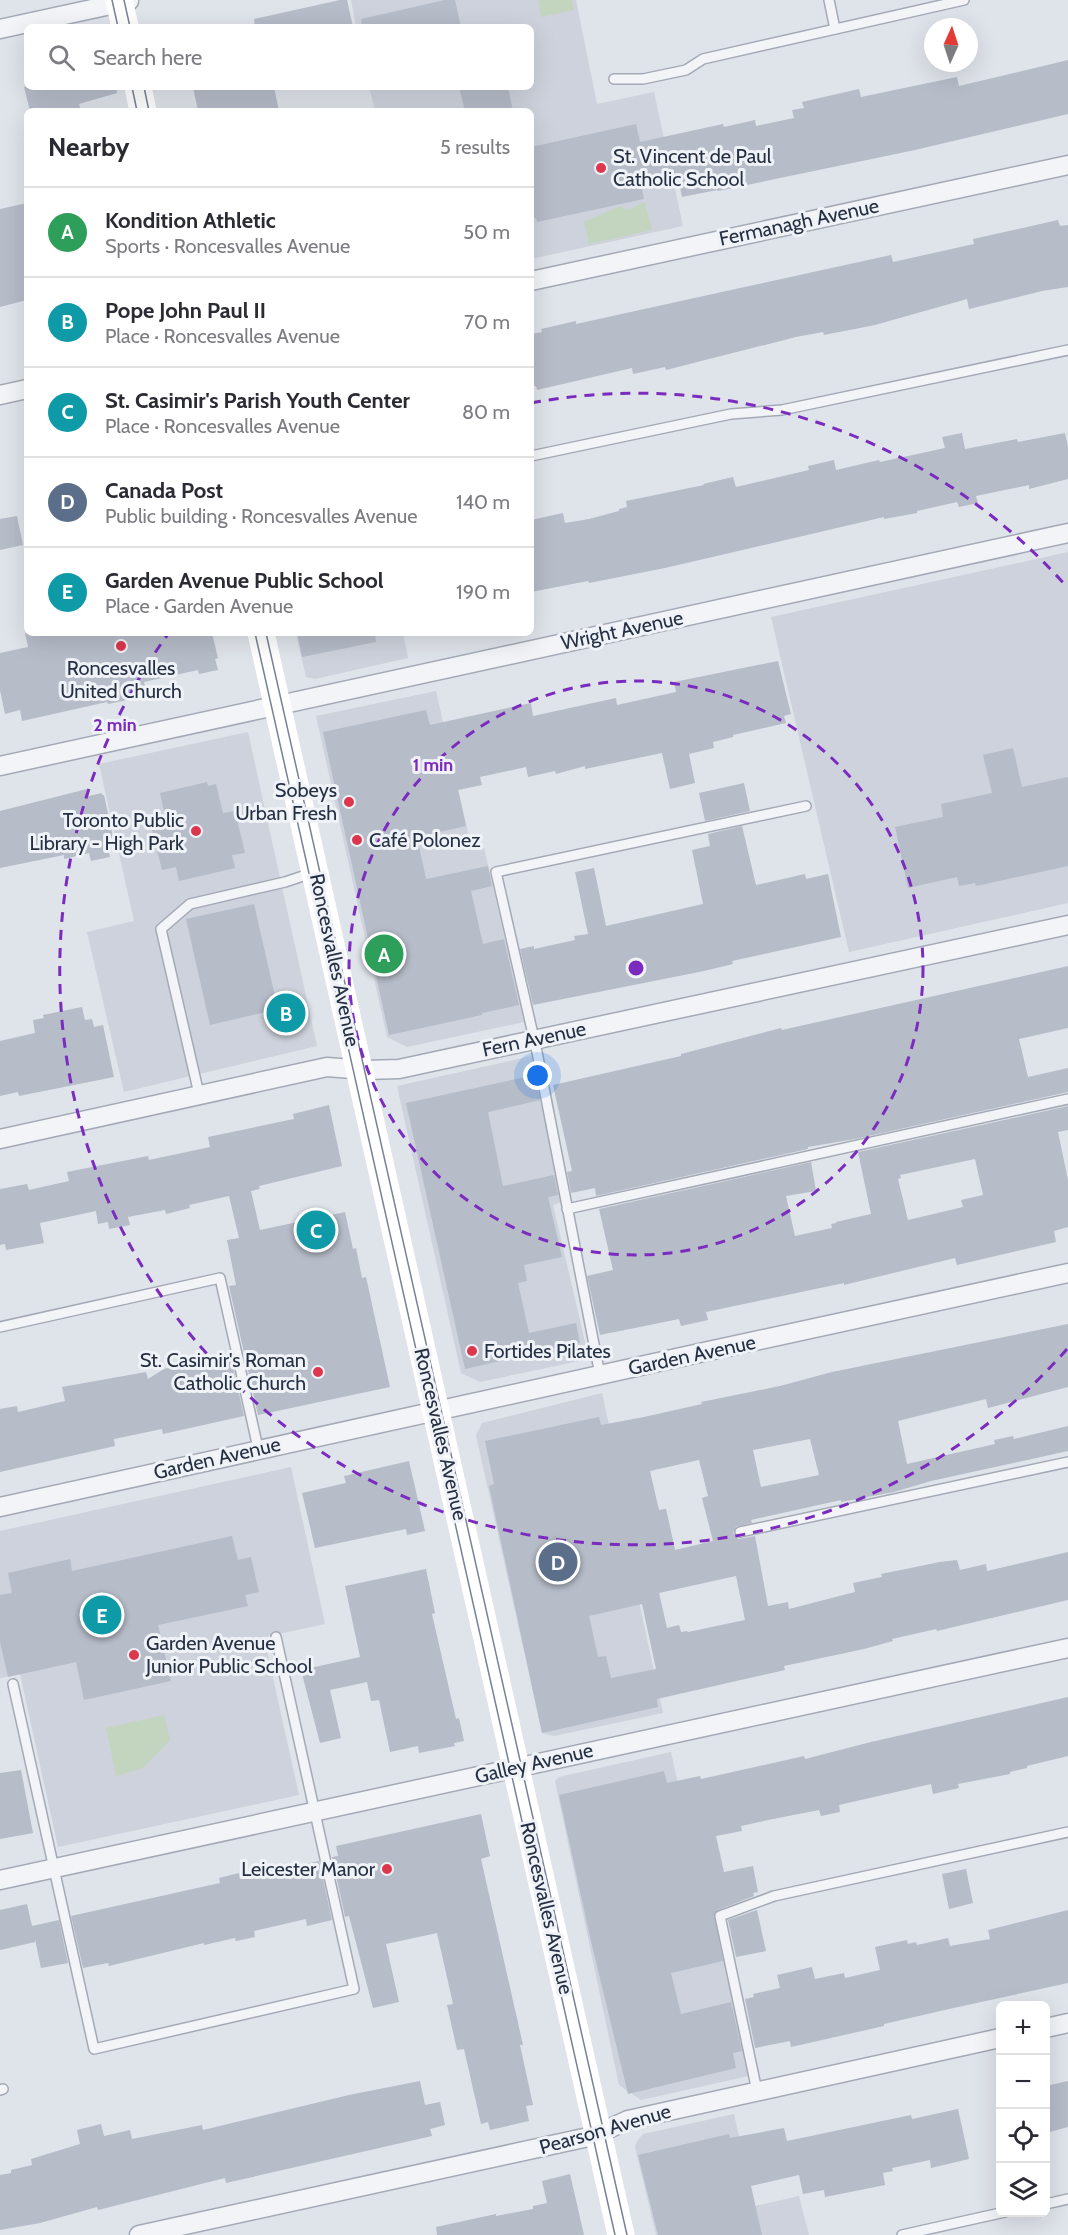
<!DOCTYPE html>
<meta charset="utf-8">
<style>
:root{--surface:#fff;--page:#f7f7f7;--text:#2b2b33;--muted:#7c7c81;--line:#e1e1e2;--accent:#1a73e8}
body{margin:0;font-family:Cabin,sans-serif;background:var(--page);color:var(--text)}
.controls{position:absolute;right:18px;bottom:18px;display:grid;overflow:hidden;border-radius:9px;box-shadow:0 6px 24px #0002}
.controls button{width:54px;height:54px;display:grid;place-items:center;padding:0;border:0;border-bottom:2px solid var(--line);background:var(--surface);color:var(--text);font:30px sans-serif}
.compass{position:absolute;left:924px;top:18px;width:54px;height:54px;border-radius:50%;background:var(--surface);box-shadow:0 6px 24px #0002;rotate:3deg}
.you{position:absolute;left:538px;top:1076px;width:21px;height:21px;margin:-15px;border:4px solid #fff;border-radius:50%;background:#1a73e8;box-shadow:0 0 0 9px #1a73e833}
.badge{display:grid;place-items:center;width:39px;height:39px;border-radius:50%;background:var(--accent);color:#fff;font-size:20px;font-weight:700}
.pin{position:absolute;translate:-50% -50%;border:3px solid #fff;box-shadow:0 2px 6px #0006}
.list{margin:0;padding:0;list-style:none}
h2{display:flex;justify-content:space-between;align-items:center;height:78px;margin:0;padding:0 24px;font-size:26px}
h2 small{font-size:20px;font-weight:400;color:var(--muted)}
.list li{display:grid;grid-template-columns:39px 1fr auto;gap:18px;align-items:center;box-sizing:border-box;height:90px;padding:0 24px;border-top:2px solid var(--line)}
.list b{display:block;font-size:22px;white-space:nowrap}
.list p{margin:0;font-size:20px;white-space:nowrap;color:var(--muted)}
.list em{font-size:20px;font-style:normal;color:var(--muted)}
.icon{flex:none;width:33px;height:33px;fill:none;stroke:currentColor;stroke-width:2;stroke-linecap:round;stroke-linejoin:round}
.map{position:relative;flex:none;width:1068px;height:2235px;overflow:hidden}
.search{position:absolute;background:var(--surface);box-shadow:0 6px 24px #0002;left:24px;top:24px;width:510px;height:66px;display:flex;align-items:center;gap:15px;box-sizing:border-box;padding:0 21px;border-radius:9px;color:var(--muted);font-size:22px}
.panel{position:absolute;background:var(--surface);box-shadow:0 6px 24px #0002;left:24px;top:108px;width:510px;height:528px;border-radius:9px}
.map>svg:first-child{display:block}
</style>
<div class="map">
<svg width="1068" height="2235" viewBox="0 0 1068 2235">
<rect width="100%" height="100%" fill="#dfe3ea"/>
<!-- built -->
<g fill="#cdd2dc">
<path d="M351,0H576L597,104L654,92L683,226L531,259V111H375L369,87H531V27H356Z"/>
<path d="M1068,552V903L849,952L771,617Z"/>
<path d="M296,633H403L408,658L315,679L306,677Z"/>
<path d="M436,691L472,850L484,848L524,1022L407,1047L387,1037L316,716Z"/>
<path d="M248,732L317,1046L124,1092L87,932L134,921L99,764Z"/>
<path d="M532,1056L562,1202L553,1205L589,1359L480,1382L461,1373L397,1086Z"/>
<path d="M602,1393L629,1517L666,1509L675,1550L726,1539L638,1597L663,1713L554,1736L542,1733L476,1435L482,1423Z"/>
<path d="M291,1467L325,1624L264,1637L299,1795L58,1847L20,1674L0,1678V1531Z"/>
<path d="M671,1752L690,1839L704,1922L716,1920L749,2076L641,2100L619,2085L555,1781L559,1777Z"/>
<path d="M734,2114L755,2206L799,2196L809,2235H656L635,2147L637,2141L643,2134Z"/>
</g>
<!-- green -->
<g fill="#c4d5bf">
<path d="M538,0H572L574,10L541,17Z"/>
<path d="M645,202L652,230L589,244L584,222L620,206C630,213 636,205 645,202Z"/>
<path d="M164,1715L170,1740L143,1768L116,1776L106,1728Z"/>
</g>
<!-- building -->
<g fill="#b6bcc8" fill-rule="evenodd">
<path d="M340,0H347L353,27H255L254,19Z"/>
<path d="M445,0H455L461,27H362L361,19Z"/>
<path d="M1068,60V114L915,150L718,191L717,190L682,197L678,178L641,185L644,199L537,222L536,218L531,219V147L636,124L640,142L723,124L724,127L755,120L756,126L794,118L792,110L804,108L802,102L859,89L861,97L957,77L959,86Z"/>
<path d="M24,87H117V93L79,104L81,111H30Z"/>
<path d="M193,87H274L279,111H198Z"/>
<path d="M459,87H508L513,111H465Z"/>
<path d="M27,203V300L0,307V209Z"/>
<path d="M1058,220L1060,226L1068,225V287L1042,291L969,309L967,299L875,325L824,335L823,332L796,337L666,370L665,367L633,374L632,368L537,390L536,386L531,387V334L542,332L541,329L576,321V324L891,255L893,262L974,244L973,239Z"/>
<path d="M962,433L965,449L1017,439L1018,442L1065,433L1068,447V479L1029,489V485L976,496L978,503L959,507L957,502L917,511V513L884,519V517L665,568L589,583L588,581L531,592V520L563,513L565,523L589,519L619,511V509L627,507L626,501L704,485L703,484L733,477L736,487L809,470L808,466L834,460L836,470L879,460L880,462L945,448L942,437Z"/>
<path d="M17,516L23,545L0,550V519Z"/>
<path d="M25,633H212L218,658L215,659L218,670L199,674L198,670L144,682L147,696L108,704L107,702L22,721L20,710L5,714L0,690V653L28,647Z"/>
<path d="M297,633H375L376,642L302,657Z"/>
<path d="M778,661L791,714L784,716L786,723L733,735V737L713,742L714,748L689,754L695,783L670,789L662,753L585,769V766L556,774L555,771L528,777L526,767L480,777L482,785L458,790L466,826L417,837L426,879L488,866L492,886L471,891L483,944L504,939L519,1005L482,1013V1015L389,1035L323,732L426,710L430,725L531,703L533,716L616,698L617,705L676,692L674,682Z"/>
<path d="M1013,748L1022,787L1068,777V866L976,886L975,883L959,886L957,877L908,888L895,827L943,817L941,804L992,793L983,755Z"/>
<path d="M207,782L208,786L216,784L223,813L235,811L245,853L232,855L235,868L179,881L176,867L162,870L152,830L167,826L160,793Z"/>
<path d="M744,783L750,811L705,821L699,793Z"/>
<path d="M87,789L89,796L102,793V795H104L113,837L106,839L110,857L91,861L89,853L64,859V855L0,868V811Z"/>
<path d="M742,826L756,885L805,874L806,879L828,874L841,937L732,961L733,964L704,971L533,1005L520,949L534,946V949L575,940L574,936L588,934L575,872L594,868L606,926L703,904L692,850L710,846L708,834Z"/>
<path d="M254,904L278,1009L210,1025L186,919Z"/>
<path d="M1068,966V1028L1019,1039L1028,1077L1068,1068V1092L855,1139L808,1147V1149L596,1196L595,1188L571,1193L567,1172L572,1171L553,1085L681,1056V1054L781,1028L782,1030Z"/>
<path d="M82,1007L85,1020L92,1019L94,1027L103,1025L114,1077L19,1096L18,1092L0,1096V1041L35,1033L33,1020L44,1018L43,1015Z"/>
<path d="M535,1075L540,1100L488,1112L503,1186L554,1175L558,1195L548,1197L562,1257L524,1265L527,1281L518,1283L529,1333L576,1323L580,1343L465,1369L406,1103Z"/>
<path d="M329,1105L342,1166L259,1186L260,1189L251,1191L260,1230L345,1212L353,1249L356,1248L362,1278L366,1277L390,1387L258,1415L229,1286L236,1285L227,1240L239,1238L229,1196L189,1205L190,1208L166,1214L165,1210L128,1217L130,1225L109,1229L108,1222L98,1224L96,1211L40,1223L44,1243L6,1250L5,1244L0,1245V1189L27,1184L29,1190L69,1181L67,1172L148,1156L149,1160L210,1147L208,1137L294,1119L293,1114Z"/>
<path d="M1068,1106V1130L1058,1132L1068,1180V1227L1054,1231L1056,1242L957,1265L955,1258L844,1285V1283L706,1312L708,1320L681,1326L679,1319L600,1335L587,1276L613,1270L599,1209L811,1162L816,1191L786,1196L795,1236L832,1228L831,1224L836,1223V1222L871,1214L858,1152ZM975,1159L983,1195L961,1200L963,1207L908,1220L898,1179L901,1178L900,1175Z"/>
<path d="M1068,1324V1387L988,1408L986,1399L898,1421L907,1464L995,1444L994,1440L1013,1436L1014,1439L1068,1426V1451L931,1481L894,1492L841,1502V1500L751,1520L752,1523L736,1527L733,1533L738,1539L755,1536L768,1606L788,1602L789,1609L855,1592L853,1583L882,1577L881,1574L940,1562L957,1560L960,1570L986,1564L987,1571L1068,1552V1600L937,1631L936,1629L892,1639L893,1641L864,1649L784,1666L785,1670L657,1699L658,1707L542,1733L489,1486L494,1484L485,1441L599,1417L601,1425L644,1417L702,1404L701,1402L780,1386L832,1372ZM810,1439L819,1475L761,1487L753,1450ZM699,1460L708,1496L702,1498L713,1541L675,1550L666,1509L659,1510L650,1471ZM736,1576L745,1620L688,1632L687,1631L681,1632L679,1625L667,1628L659,1593ZM642,1604L656,1669L611,1678L606,1656L598,1657L589,1616Z"/>
<path d="M230,1353L244,1416L163,1434L162,1429L114,1439L115,1446L0,1472V1409L17,1406L18,1412L65,1401L62,1387L146,1372L148,1379L164,1369Z"/>
<path d="M409,1461L425,1531L407,1535L406,1529L315,1548L302,1493L346,1483L344,1476Z"/>
<path d="M232,1536L238,1560L251,1557L259,1592L245,1595L248,1606L158,1625L171,1681L84,1700L76,1662L8,1677L0,1642V1595L12,1593L8,1573L70,1559L72,1571Z"/>
<path d="M426,1569L435,1613L432,1614L456,1719L459,1718L464,1741L454,1743L455,1746L419,1753L418,1746L390,1752L379,1700L371,1701L367,1682L330,1690L341,1738L320,1743L301,1670L360,1657L345,1586Z"/>
<path d="M1068,1697V1756L1027,1766V1768L1010,1772V1774L958,1784L959,1788L933,1794L931,1784L839,1805L840,1812L821,1816L819,1810L768,1820L741,1826L742,1831L716,1836L724,1872L753,1866L758,1892L753,1893L754,1896L718,1910L714,1914L723,1961L671,1973L681,2014L731,2002L742,2051L733,2053L736,2068L628,2094L590,1937L559,1795L664,1771L667,1783L700,1776L701,1779L804,1756L805,1759L871,1742Z"/>
<path d="M21,1770L33,1833L0,1839V1773Z"/>
<path d="M481,1814L490,1856L481,1859L523,2045H520L533,2105L526,2106L529,2121L490,2130L488,2122L481,2124L464,2049L457,2050L447,2005L453,2004L437,1933L386,1944L399,2002L373,2008L349,1916L345,1917L332,1857L338,1856L336,1846Z"/>
<path d="M319,1861L332,1920L307,1926L306,1919L254,1931L255,1937L236,1941L235,1938L204,1945V1943L109,1966L108,1963L83,1968L71,1916L220,1883L219,1878L239,1873L240,1879Z"/>
<path d="M966,1869L973,1903L949,1909L942,1874Z"/>
<path d="M27,1904L32,1926L59,1920L68,1963L41,1968L35,1939V1942L0,1950V1910Z"/>
<path d="M757,1910L766,1951L736,1957L728,1920Z"/>
<path d="M1068,1910V1983L949,2009L884,2024V2026L791,2047L790,2041L755,2048L745,1999L754,1997L753,1994L780,1988L777,1975L812,1967L815,1979L844,1973L845,1978L880,1970L875,1947L907,1940L908,1944L916,1942L917,1945L948,1938L950,1946L990,1939L988,1930Z"/>
<path d="M420,2081L425,2105L440,2102L445,2125L430,2129L432,2136L226,2183L225,2178L98,2210L97,2207L40,2223L0,2230V2175L11,2173V2170L32,2165L31,2159L80,2144L77,2130L101,2124L104,2136L130,2130L132,2139L202,2125L203,2130L349,2095Z"/>
<path d="M1068,2081V2127L1046,2133V2086Z"/>
<path d="M958,2109L969,2159L931,2168L930,2160L892,2168L893,2171L883,2173L885,2185L825,2197L824,2190L803,2194L799,2175L751,2186L762,2235H658L638,2155L729,2134L730,2138L784,2128L787,2141L911,2115L912,2119Z"/>
<path d="M570,2174L584,2235H437L436,2227L496,2214V2216L533,2209V2206L547,2203L542,2181Z"/>
</g>
<g fill="none" stroke-linecap="round" stroke-linejoin="round">
<!-- lane casing -->
<g stroke="#a4aab5" stroke-width="12">
<g id="lane">
<path d="M829,0L835,29"/>
<path d="M614,79H643L686,70L703,59L964,0"/>
<path d="M531,456L731,414L782,410L1068,350"/>
<path d="M199,1094L161,929L190,904L285,882L312,873"/>
<path d="M567,1209L1068,1099"/>
<path d="M0,1327L220,1278L258,1448"/>
<path d="M600,1375L537,1052L496,872L806,806"/>
<path d="M740,1532L1068,1462"/>
<path d="M13,1684L94,2049L354,1989L276,1637"/>
<path d="M0,2090L3,2089"/>
<path d="M757,2091L720,1916L774,1896L1068,1832"/>
<path d="M1046,2204L1068,2199"/>
<path d="M902,2235L1005,2212"/>
</g>
</g>
<!-- street casing -->
<g stroke="#a4aab5" stroke-width="21">
<g id="street">
<path d="M0,29L129,1"/>
<path d="M531,281L1068,165"/>
<path d="M0,395L27,389"/>
<path d="M0,766L1068,533"/>
<path d="M0,1139L327,1067L365,1070L399,1069L1068,925"/>
<path d="M0,1507C355,1426 712,1351 1068,1273"/>
<path d="M0,1880L1068,1648"/>
<path d="M1046,2028L1068,2023"/>
<path d="M139,2235L593,2136L628,2120L1000,2038"/>
</g>
</g>
<!-- lane -->
<use href="#lane" stroke="#f2f4f8" stroke-width="9"/>
<!-- street -->
<use href="#street" stroke="#f2f4f8" stroke-width="18"/>
<!-- secondary -->
<g stroke="#fff" stroke-width="27">
<path d="M119,0L125,27"/>
<path d="M138,87L143,111"/>
<path d="M261,633L621,2235"/>
</g>
<!-- tram -->
<g stroke="#778295" stroke-width="1.5">
<path d="M112,0L118,27"/>
<path d="M124,0L130,27"/>
<path d="M132,87L137,111"/>
<path d="M144,87L149,111"/>
<path d="M255,633L615,2235"/>
<path d="M266,633L627,2235"/>
</g>
</g>
<!-- distance rings -->
<g fill="none" stroke="#7b2cbf" stroke-width="3" stroke-dasharray="10 8">
<circle cx="636" cy="968" r="287"/>
<path d="M1067 1349A575 575 0 0 1 168 634M531 403A575 575 0 0 1 1067 587"/>
</g>
<!-- markers -->
<g fill="#dc374c" stroke="#eff2f7" stroke-width="2">
<circle cx="601" cy="168" r="6"/>
<circle cx="121" cy="646" r="6"/>
<circle cx="349" cy="802" r="6"/>
<circle cx="196" cy="831" r="6"/>
<circle cx="357" cy="840" r="6"/>
<circle cx="472" cy="1351" r="6"/>
<circle cx="318" cy="1372" r="6"/>
<circle cx="134" cy="1655" r="6"/>
<circle cx="387" cy="1869" r="6"/>
</g>
<g text-anchor="middle" stroke-width="6" stroke-linejoin="round" paint-order="stroke">
<!-- poi labels -->
<g font-size="20" fill="#263043" stroke="#eff2f7" text-anchor="start">
<text x="613" y="163">St. Vincent de Paul<tspan x="613" dy="23">Catholic School</tspan></text>
<text x="121" y="675" text-anchor="middle">Roncesvalles<tspan x="121" dy="23">United Church</tspan></text>
<text x="337" y="797" text-anchor="end">Sobeys<tspan x="337" dy="23">Urban Fresh</tspan></text>
<text x="184" y="827" text-anchor="end">Toronto Public<tspan x="184" dy="23">Library - High Park</tspan></text>
<text x="369" y="847">Café Polonez</text>
<text x="484" y="1358">Fortides Pilates</text>
<text x="306" y="1367" text-anchor="end">St. Casimir's Roman<tspan x="306" dy="23">Catholic Church</tspan></text>
<text x="146" y="1650">Garden Avenue<tspan x="146" dy="23">Junior Public School</tspan></text>
<text x="375" y="1876" text-anchor="end">Leicester Manor</text>
</g>
<!-- street labels -->
<g font-size="20" fill="#263043" stroke="#eff2f7">
<text transform="translate(799 222) rotate(-12)" y="7">Fermanagh Avenue</text>
<text transform="translate(622 630) rotate(-12)" y="7">Wright Avenue</text>
<text transform="translate(335 960) rotate(78)" y="7">Roncesvalles Avenue</text>
<text transform="translate(534 1039) rotate(-12)" y="7">Fern Avenue</text>
<text transform="translate(692 1355) rotate(-12)" y="7">Garden Avenue</text>
<text transform="translate(441 1434) rotate(77)" y="7">Roncesvalles Avenue</text>
<text transform="translate(217 1458) rotate(-13)" y="7">Garden Avenue</text>
<text transform="translate(534 1763) rotate(-13)" y="7">Galley Avenue</text>
<text transform="translate(547 1908) rotate(77)" y="7">Roncesvalles Avenue</text>
<text transform="translate(605 2129) rotate(-16)" y="7">Pearson Avenue</text>
</g>
</g>
<circle cx="636" cy="968" r="9" fill="#7b2cbf" stroke="#eff2f7" stroke-width="3"/>
<g font-size="18" text-anchor="middle" font-weight="bold" fill="#7b2cbf" stroke="#eff2f7" stroke-width="6" stroke-linejoin="round" paint-order="stroke">
<text x="115" y="731">2 min</text>
<text x="433" y="771">1 min</text>
</g>
</svg>
<div class="controls">
<button>+</button>
<button>−</button>
<button><svg class="icon" aria-label="locate" viewBox="0 0 24 24"><circle cx="12" cy="12" r="6"/><path d="M12 2v4M12 18v4M2 12h4M18 12h4"/></svg></button>
<button><svg class="icon" aria-label="layers" viewBox="0 0 24 24"><path d="M12 4l9 5-9 5-9-5zM3 14l9 5 9-5"/></svg></button>
</div>
<svg class="compass" viewBox="-18 -18 36 36"><path d="M0-13l5 13h-10z" fill="#e53935"/><path d="M0 13l5-13h-10z" fill="#7c7c81"/></svg>
<div class="you"></div>
<div class="pin badge" style="left:384px;top:954px;background:#2e9e5b">A</div>
<div class="pin badge" style="left:286px;top:1013px;background:#0f9aa8">B</div>
<div class="pin badge" style="left:316px;top:1230px;background:#0f9aa8">C</div>
<div class="pin badge" style="left:558px;top:1562px;background:#5c6f8a">D</div>
<div class="pin badge" style="left:102px;top:1615px;background:#0f9aa8">E</div>
<div class="search"><svg class="icon" aria-label="search" viewBox="0 0 24 24"><circle cx="10" cy="10" r="6"/><path d="M15 15l6 6"/></svg>Search here</div>
<section class="panel">
<h2>Nearby<small>5 results</small></h2>
<ul class="list">
<li><span class="badge" style="background:#2e9e5b">A</span><div><b>Kondition Athletic</b><p>Sports · Roncesvalles Avenue</p></div><em>50 m</em></li>
<li><span class="badge" style="background:#0f9aa8">B</span><div><b>Pope John Paul II</b><p>Place · Roncesvalles Avenue</p></div><em>70 m</em></li>
<li><span class="badge" style="background:#0f9aa8">C</span><div><b>St. Casimir's Parish Youth Center</b><p>Place · Roncesvalles Avenue</p></div><em>80 m</em></li>
<li><span class="badge" style="background:#5c6f8a">D</span><div><b>Canada Post</b><p>Public building · Roncesvalles Avenue</p></div><em>140 m</em></li>
<li><span class="badge" style="background:#0f9aa8">E</span><div><b>Garden Avenue Public School</b><p>Place · Garden Avenue</p></div><em>190 m</em></li>
</ul>
</section>
</div>
